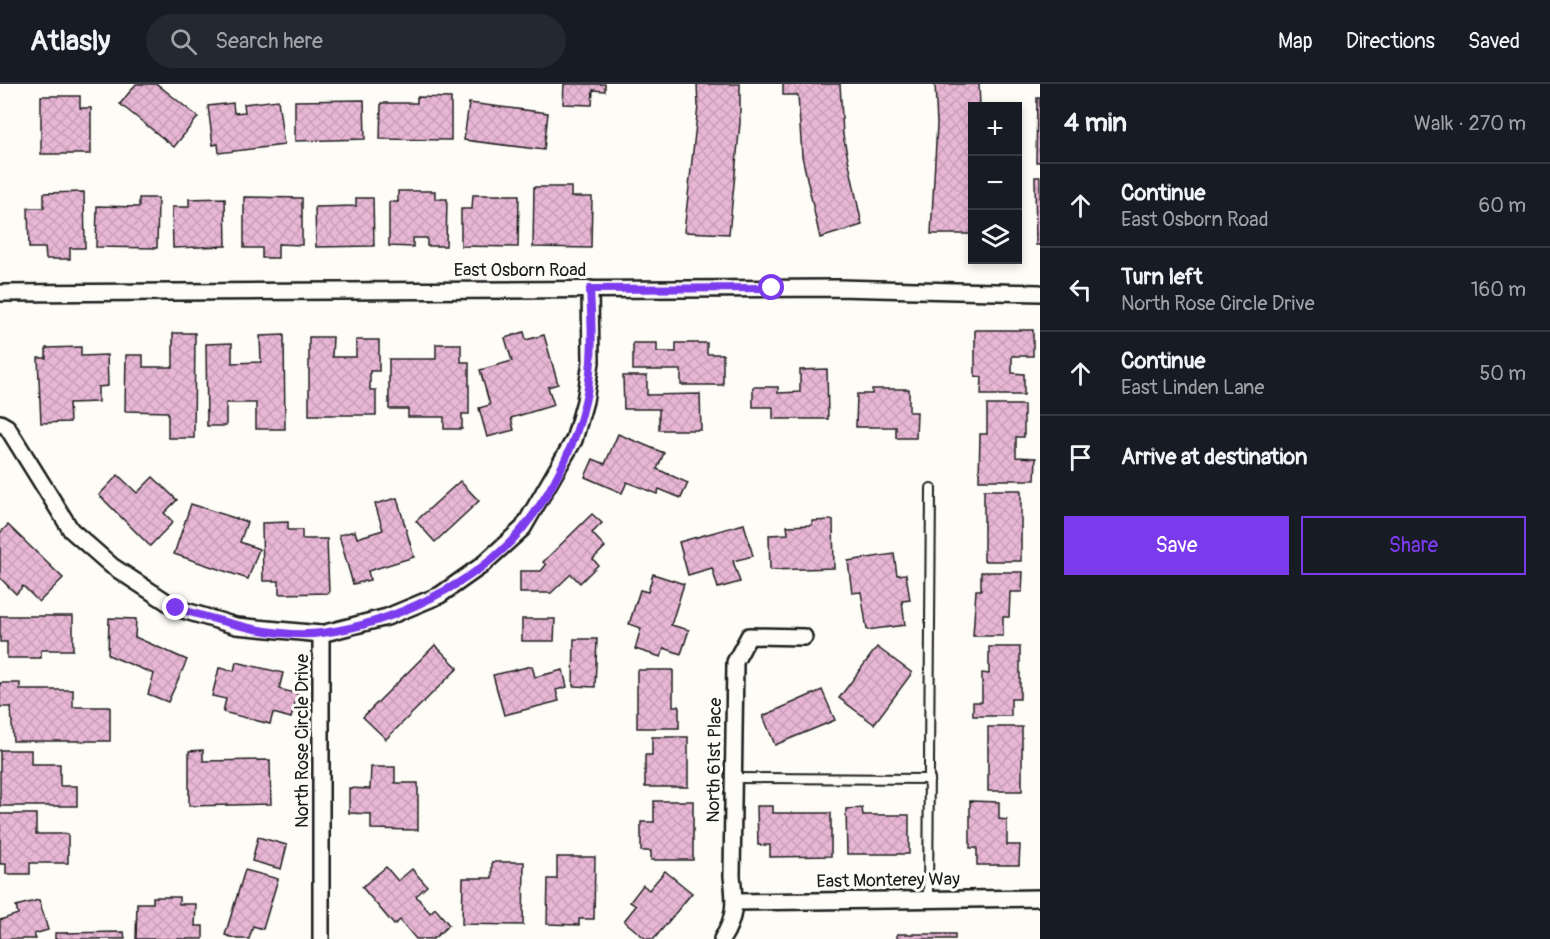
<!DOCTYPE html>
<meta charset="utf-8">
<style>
:root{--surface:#171b24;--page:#242831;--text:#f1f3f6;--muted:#9ea1a6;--line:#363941;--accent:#7c3aed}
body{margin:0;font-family:Pangolin,sans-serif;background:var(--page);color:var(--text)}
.controls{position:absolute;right:18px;top:18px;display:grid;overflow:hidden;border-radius:0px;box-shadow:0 3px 9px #0003}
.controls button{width:54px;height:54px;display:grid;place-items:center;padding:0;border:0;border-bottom:2px solid var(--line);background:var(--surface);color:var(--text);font:30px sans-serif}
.stop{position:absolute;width:18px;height:18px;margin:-14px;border:4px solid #7c3aed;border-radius:50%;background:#fff}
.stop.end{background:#7c3aed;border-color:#fff;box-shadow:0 2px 6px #0008}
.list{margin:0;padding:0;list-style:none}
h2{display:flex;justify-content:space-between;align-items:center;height:78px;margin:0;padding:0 24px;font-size:26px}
h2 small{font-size:20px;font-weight:400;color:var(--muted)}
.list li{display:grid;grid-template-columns:39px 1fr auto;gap:18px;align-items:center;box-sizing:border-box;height:84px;padding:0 24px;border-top:2px solid var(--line)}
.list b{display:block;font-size:22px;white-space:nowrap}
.list p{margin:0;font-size:20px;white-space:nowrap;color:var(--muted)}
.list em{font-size:20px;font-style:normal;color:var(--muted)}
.actions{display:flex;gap:12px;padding:18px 24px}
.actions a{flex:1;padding:14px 0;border:2px solid var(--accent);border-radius:0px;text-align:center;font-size:21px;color:var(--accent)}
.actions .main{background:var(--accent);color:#fff}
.icon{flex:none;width:33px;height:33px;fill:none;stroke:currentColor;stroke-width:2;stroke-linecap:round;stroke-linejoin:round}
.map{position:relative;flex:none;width:1040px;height:855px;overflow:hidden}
header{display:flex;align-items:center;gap:36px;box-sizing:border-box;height:84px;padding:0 30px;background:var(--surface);border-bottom:2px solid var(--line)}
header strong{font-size:28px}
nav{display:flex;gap:33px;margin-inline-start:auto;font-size:21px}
.search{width:420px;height:54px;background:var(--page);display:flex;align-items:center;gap:15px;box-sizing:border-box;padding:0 21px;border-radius:33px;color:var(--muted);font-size:22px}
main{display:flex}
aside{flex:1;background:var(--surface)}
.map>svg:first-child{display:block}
</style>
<header>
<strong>Atlasly</strong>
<div class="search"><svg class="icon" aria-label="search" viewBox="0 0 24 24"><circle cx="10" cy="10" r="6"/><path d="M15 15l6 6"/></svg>Search here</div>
<nav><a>Map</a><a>Directions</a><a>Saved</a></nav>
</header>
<main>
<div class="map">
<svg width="1040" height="855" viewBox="0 0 1040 855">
<defs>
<pattern id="building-cross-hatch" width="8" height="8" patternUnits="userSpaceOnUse" patternTransform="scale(1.5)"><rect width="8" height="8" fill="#e9b7d6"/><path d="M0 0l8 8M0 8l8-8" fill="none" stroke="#c79db7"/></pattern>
</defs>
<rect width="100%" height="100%" fill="#fdfcf7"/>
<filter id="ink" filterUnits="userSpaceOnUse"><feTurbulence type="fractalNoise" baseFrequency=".0167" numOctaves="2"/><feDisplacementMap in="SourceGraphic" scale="12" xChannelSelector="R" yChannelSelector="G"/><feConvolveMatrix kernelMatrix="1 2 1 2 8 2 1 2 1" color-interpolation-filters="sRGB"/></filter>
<g filter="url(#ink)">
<!-- building -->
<g fill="url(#building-cross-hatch)" stroke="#1c1c1c" stroke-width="1.5">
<path d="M136,0H157L198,33L174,63L120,20Z"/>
<path d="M564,0H605V7L593,6L592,21L563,20Z"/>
<path d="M697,0H740V39L729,150L684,148L698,22Z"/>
<path d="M783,0H840L843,51L862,141L820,154L802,72L798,11H783Z"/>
<path d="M935,0H979L980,22H972V150H931L937,40Z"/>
<path d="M41,12H80V24H91V70H41Z"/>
<path d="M417,13L451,14V56L380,55L381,19H417Z"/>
<path d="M1037,14H1040V78H1036Z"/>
<path d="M278,16L284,61L219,69L218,60L213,61L208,22L233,19L234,29L245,28L244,20Z"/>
<path d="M364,16L365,55L295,57V17Z"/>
<path d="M469,19L548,29L544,66L464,56Z"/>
<path d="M1035,93H1040V161H1036Z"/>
<path d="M534,103H571V113H592L591,164L533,163Z"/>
<path d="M398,107H435V115H447L446,162H427V154H413V163L389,162V118H398Z"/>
<path d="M84,108L85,164H70V175H46L45,164H29L28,124H44V109Z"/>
<path d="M473,111H519L518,163L461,162V125H472Z"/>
<path d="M244,113L302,114V161L278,160V174H262V164H244Z"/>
<path d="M139,114H158L157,164L96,163L97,122L139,123Z"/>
<path d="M225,114L226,162L173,164L172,123H189V115Z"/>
<path d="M356,114H373L374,162L316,163L315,123L356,122Z"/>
<path d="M975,246H1033V272H1012V289L1024,290V311H981L982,293L975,292Z"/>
<path d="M524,248L526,256L544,251L558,300L548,303L554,321L511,334L514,346L487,353L479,324L490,321L480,286L512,277L505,254Z"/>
<path d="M173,249H195L194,354H168V328L125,327L126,271H143V283H173Z"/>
<path d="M284,251L285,345H256V319H226V342H207L206,260L232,259V279L261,278L260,252Z"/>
<path d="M309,253H333L332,273H356V256H379V287H370V306H376V331H309Z"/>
<path d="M633,259H657V268H676V259H707V270H723V301H681V286H633Z"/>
<path d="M436,260H461V278H469V330H462V345H444V333H408V325H389V275H436Z"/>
<path d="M81,263V272L107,271L108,302L98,303V318L69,319L70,338L41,339L38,274H46V264Z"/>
<path d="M827,285L828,335H773V323H753V303H778V309L800,308V286Z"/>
<path d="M623,292H647V311L700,310L701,346H659V325H624Z"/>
<path d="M872,305H909V328H917L916,354H896V343H856L857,310H872Z"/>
<path d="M987,321H1024V353H1016V373L1036,374L1035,396H979L980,350H987Z"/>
<path d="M618,350L664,369L657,385L688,399L681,414L659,405L657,410L627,398L622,409L585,393L593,375L605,380Z"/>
<path d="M118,391L137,409L153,393L177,416L164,429L173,438L150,462L99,411Z"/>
<path d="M460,397L479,417L435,458L416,437Z"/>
<rect x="984" y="406" width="37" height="71"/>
<path d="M397,414L414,473L368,487L370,496L353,500L339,451L355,447L357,454L383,446L375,420Z"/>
<path d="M191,420L247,438L240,458L259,465L248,495L174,470Z"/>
<path d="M592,430L602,439L592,449L605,463L593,475L598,481L580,499L571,490L551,509H520V487H541L546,481L543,478Z"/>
<path d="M833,436L834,484L770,486L769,451L788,450L787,442L812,441V437Z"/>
<path d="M288,438V446H302V455H327L329,509L279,510V497H263L262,439Z"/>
<path d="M744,440L753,472L733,477L740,498L718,504L712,484L688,491L679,458Z"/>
<path d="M8,441L63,494L39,518L23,502L16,510L0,494V449Z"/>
<path d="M894,470L897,491L906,490L910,516L902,517L905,541L867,546L861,508L852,509L848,477Z"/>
<path d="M981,488H1023L1022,508H1010L1009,533H1003V552H973L976,506H981Z"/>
<path d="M653,490L684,500L671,541L689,546L681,570L664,564L661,573L635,565L641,544L629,540L640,506L648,508Z"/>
<path d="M0,532H73V566H41V574H7V558H0Z"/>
<path d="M109,534L136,535L135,553L187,576L168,618L148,610L154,590L108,571Z"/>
<path d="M522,535H555L554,557H522Z"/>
<path d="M574,555H597L595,603L573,602Z"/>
<path d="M435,561L458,584L386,655L363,633Z"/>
<path d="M877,563L912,589L874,640L839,614Z"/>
<path d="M989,563H1020V615H1011V632H973V618H982V589L989,590Z"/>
<path d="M236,578L283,589L279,605L298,610L291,634L273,629L270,640L223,628L226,615L212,612L219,584L234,587Z"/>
<path d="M532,582L535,593L563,586L567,603L556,606L559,617L504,631L493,591Z"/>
<path d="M637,586H673V622H679V644H637Z"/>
<path d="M0,599H20V606H73V623H110V657H13L11,623H0Z"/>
<path d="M822,606L835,636L775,661L763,632Z"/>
<rect x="988" y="643" width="34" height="64"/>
<path d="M652,653H688V703H645V671H652Z"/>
<path d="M0,666H31V680H60V702H77V722H0Z"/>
<path d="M203,666V677L270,676L271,720L189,722V667Z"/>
<path d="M371,683H395V699H418V746L371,745V730L349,729V704L370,705Z"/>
<path d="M654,717H693V776H651V767H641V738H654Z"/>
<path d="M970,717L999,718V735L1007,736V761H1020L1019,781H977V764H970Z"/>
<path d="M757,722H773V729H831V772L770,773V761H758Z"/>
<path d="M862,724L863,731H909V770H847L846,725Z"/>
<path d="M0,730H36V750H68V779H30V790H6V780H0Z"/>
<path d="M258,753L287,761L281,785L252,777Z"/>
<path d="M557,773H595L594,835H579V841L547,840L548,795H557Z"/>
<path d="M492,778H524L523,841L462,840L463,794H492Z"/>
<path d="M386,783L398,797L412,785L427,802L416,812L430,829L435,824L449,841L433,855H416L400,836L394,841L362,803Z"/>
<path d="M245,786L278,795L263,845L253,842L249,855H237L225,851Z"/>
<path d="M665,787L692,809L654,855H646L624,837L636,822L630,818L643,801L649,806Z"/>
<path d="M153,813H179V820H196L195,842H203V855H136L137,819H153Z"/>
<path d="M39,816L48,846L34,850L36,855H0V836L18,830L16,822Z"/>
<path d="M124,848L125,855H55V849Z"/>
<rect x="897" y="850" width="58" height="5"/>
</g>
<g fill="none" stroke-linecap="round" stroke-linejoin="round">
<!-- service casing -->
<g stroke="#1c1c1c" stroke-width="12">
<g id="service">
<path d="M732,694L930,695"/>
<path d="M928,815L931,404"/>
</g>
</g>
<!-- minor casing -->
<g stroke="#1c1c1c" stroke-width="20">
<g id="minor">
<path d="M0,209L838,204L1040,209"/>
<path d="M0,339L7,343L71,446L112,482L176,524L236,542L321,550L387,533L440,511L481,482L523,444L574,356L585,317L591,278L590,205"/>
<path d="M736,818L1040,814"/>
<path d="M321,855V550"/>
<path d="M722,855C736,834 735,817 732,792L735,578L749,552L804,553"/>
</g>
</g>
<!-- service -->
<use href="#service" stroke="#fdfcf7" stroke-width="8"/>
<!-- minor -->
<use href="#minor" stroke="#fdfcf7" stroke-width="15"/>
</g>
</g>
<g fill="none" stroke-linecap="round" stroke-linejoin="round" filter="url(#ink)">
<!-- route -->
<path stroke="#7c3aed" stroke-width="8" d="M176,524C220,537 276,555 322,549C392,540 479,498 523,444C552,409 575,362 585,318C594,282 592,243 590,205L772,204"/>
</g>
<g text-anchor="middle" stroke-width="6" stroke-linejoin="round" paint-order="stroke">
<!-- street labels -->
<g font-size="18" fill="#1c1c1c" stroke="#fdfcf7">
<text x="520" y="192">East Osborn Road</text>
<text transform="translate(302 657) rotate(-90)" y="6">North Rose Circle Drive</text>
<text transform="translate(714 676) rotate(-89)" y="6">North 61st Place</text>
<text transform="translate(888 796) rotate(-1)" y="6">East Monterey Way</text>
</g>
</g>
</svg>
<div class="controls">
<button>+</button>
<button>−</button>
<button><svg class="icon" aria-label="layers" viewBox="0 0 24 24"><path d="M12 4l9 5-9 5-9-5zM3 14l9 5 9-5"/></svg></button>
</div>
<div class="stop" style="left:772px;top:204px"></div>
<div class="stop end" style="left:176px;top:524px"></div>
</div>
<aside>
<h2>4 min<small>Walk · 270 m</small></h2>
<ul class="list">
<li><svg class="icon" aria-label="ahead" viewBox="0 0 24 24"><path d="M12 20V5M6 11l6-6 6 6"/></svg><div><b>Continue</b><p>East Osborn Road</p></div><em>60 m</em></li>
<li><svg class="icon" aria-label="left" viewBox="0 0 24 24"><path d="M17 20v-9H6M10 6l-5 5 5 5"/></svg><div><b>Turn left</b><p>North Rose Circle Drive</p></div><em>160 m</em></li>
<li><svg class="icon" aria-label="ahead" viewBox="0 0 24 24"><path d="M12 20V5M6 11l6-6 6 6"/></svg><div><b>Continue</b><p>East Linden Lane</p></div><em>50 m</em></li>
<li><svg class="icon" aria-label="arrive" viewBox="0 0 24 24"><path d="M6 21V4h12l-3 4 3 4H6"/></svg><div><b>Arrive at destination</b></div></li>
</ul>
<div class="actions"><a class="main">Save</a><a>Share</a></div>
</aside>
</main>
